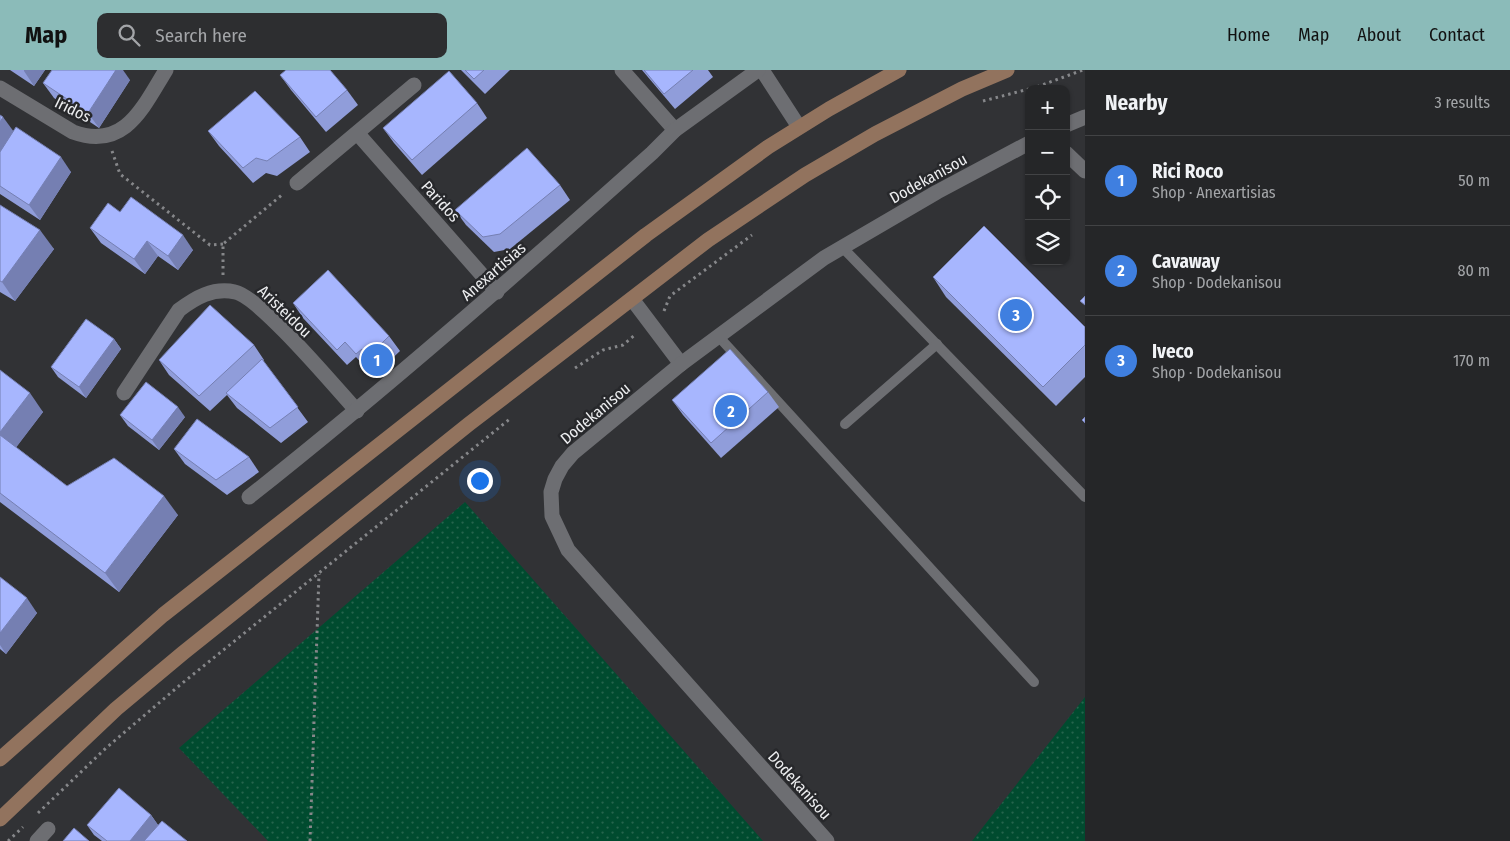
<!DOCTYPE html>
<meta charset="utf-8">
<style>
:root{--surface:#252628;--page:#2d2e30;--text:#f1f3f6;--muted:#a3a5a8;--line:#424345;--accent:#8bbbb9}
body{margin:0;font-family:"Fira Sans Condensed",sans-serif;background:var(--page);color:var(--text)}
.controls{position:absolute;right:15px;top:15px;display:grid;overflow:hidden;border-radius:10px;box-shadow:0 1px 4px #0004}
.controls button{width:45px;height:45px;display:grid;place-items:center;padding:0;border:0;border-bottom:1px solid var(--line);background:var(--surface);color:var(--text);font:25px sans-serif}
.you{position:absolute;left:479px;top:410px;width:18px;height:18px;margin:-12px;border:4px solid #fff;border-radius:50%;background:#1a73e8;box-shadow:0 0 0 8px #1a73e833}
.badge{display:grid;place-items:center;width:32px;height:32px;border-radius:50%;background:var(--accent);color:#fff;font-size:16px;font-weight:700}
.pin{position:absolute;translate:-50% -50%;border:2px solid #fff;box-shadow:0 1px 5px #0006}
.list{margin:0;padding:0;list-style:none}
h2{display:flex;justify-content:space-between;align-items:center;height:65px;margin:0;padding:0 20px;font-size:21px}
h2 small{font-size:16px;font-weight:400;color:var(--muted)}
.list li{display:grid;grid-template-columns:32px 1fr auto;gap:15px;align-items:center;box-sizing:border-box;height:90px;padding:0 20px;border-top:1px solid var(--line)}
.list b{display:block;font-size:19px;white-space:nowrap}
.list p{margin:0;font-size:16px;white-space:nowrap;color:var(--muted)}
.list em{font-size:16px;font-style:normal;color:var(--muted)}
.icon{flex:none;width:28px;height:28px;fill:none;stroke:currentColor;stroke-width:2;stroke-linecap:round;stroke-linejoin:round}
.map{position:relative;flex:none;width:1085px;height:771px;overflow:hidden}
header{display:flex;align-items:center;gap:30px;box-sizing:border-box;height:70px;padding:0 25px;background:var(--accent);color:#111}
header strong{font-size:24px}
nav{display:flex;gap:28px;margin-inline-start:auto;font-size:18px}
.search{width:350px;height:45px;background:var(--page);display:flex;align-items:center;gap:12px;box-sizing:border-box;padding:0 18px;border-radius:10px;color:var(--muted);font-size:19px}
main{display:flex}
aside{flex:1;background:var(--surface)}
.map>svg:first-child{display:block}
</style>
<header>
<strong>Map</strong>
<div class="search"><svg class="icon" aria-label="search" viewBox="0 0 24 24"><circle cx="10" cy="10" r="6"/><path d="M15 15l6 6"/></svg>Search here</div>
<nav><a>Home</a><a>Map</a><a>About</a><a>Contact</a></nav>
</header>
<main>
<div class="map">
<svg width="1085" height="771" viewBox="0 0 1085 771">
<defs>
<pattern id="grass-dots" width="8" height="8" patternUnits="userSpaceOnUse" patternTransform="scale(1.25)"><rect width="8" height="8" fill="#004b2f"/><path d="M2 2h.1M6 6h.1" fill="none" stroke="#26654d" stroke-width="1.8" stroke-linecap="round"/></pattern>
</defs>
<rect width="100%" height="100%" fill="#313235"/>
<!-- grass -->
<g fill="url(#grass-dots)">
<path d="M465,432L763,771H268L179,678Z"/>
<path d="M1085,627V771H972Z"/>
</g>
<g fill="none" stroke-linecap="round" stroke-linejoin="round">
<!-- path -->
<g stroke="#86878a" stroke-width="3" stroke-dasharray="2.5 4" stroke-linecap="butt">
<path d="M1031,19L1083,0"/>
<path d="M983,31L1029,19"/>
<path d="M112,81L120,104L210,175L223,174"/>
<path d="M223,205V174L283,124"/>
<path d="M664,241L670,226L752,165"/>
<path d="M575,298L603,280L623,275L636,264"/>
<path d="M38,743L106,678L180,615L511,348"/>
<path d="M8,771L23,757"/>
<path d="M310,771L319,504"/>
</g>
<!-- service -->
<g stroke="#6d6e72" stroke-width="10">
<path d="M842,177L1085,427"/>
<path d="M719,267L1034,612"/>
<path d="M845,354L937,274"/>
</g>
<!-- minor -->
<g stroke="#6d6e72" stroke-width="15">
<path d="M622,0L675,60"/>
<path d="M762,0L799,57"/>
<path d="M0,18L73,62C125,81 143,37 166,0"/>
<path d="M1066,55L1085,47"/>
<path d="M358,64L497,222"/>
<path d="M1066,83L1085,101"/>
<path d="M297,113L414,15"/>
<path d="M632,229L681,294"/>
<path d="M124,323L179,240C195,228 213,217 235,222C260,227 336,318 357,341"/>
<path d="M249,427C388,317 520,201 652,83L675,60L758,0"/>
<path d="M37,771L48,759"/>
<path d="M827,771L568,480L552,446L551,422L555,409L562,396L573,383L681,294L824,188L937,122L1029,73"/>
</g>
<!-- secondary -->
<g stroke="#92735e" stroke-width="15">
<path d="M0,689L163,545L646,165L768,77L829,39L899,0"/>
<path d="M0,749L116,639L183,583L469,354L708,170L805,105L875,64L962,19L1007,0"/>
</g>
</g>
<!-- wall -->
<g fill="#909dda">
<path d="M10,0H45L34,16Z"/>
<path d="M461,0H510L485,24Z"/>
<path d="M642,0H708L713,7L675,39Z"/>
<path d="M280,5L347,20L358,35L326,62L291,20Z"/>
<path d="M130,10L99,58L54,28L43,13Z"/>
<path d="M477,33L487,48L422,105L394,73L383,58Z"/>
<path d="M0,45L13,62L71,102L40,150L0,124Z"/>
<path d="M208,61L300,67L310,82L277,106L266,103L253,113L219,76Z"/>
<path d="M560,115L570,130L510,179L494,182L466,155L455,140Z"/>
<path d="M0,135L54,179L15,231L0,222Z"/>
<path d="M120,142L193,180L178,200L158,186L145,204L101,173L90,158Z"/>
<path d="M933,207L1085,257V307L1056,336L946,227Z"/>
<path d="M293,233L389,266L400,281L379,301L373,293L367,299L356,287L347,295L303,248Z"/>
<path d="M114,269L121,279L86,328L58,307L51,297Z"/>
<path d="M254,275L264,290L263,291L308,352L281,373L237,338L227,325L210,341L169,305L159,290Z"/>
<path d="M0,300L43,342L16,377L67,416L178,445L119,522L0,432Z"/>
<path d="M768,322L779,337L721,388L683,345L672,330Z"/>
<path d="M120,345L185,347L159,380L128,356Z"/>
<path d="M174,379L249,387L259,402L227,425L185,394Z"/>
<path d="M0,507L37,543L6,584L0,579Z"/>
<path d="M151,745L158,755L187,771H102L94,765L87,755Z"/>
</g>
<!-- shaded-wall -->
<g fill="#757fb2">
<path d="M24,0H45L34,16L24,1Z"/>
<path d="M116,0H123L130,10L99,58L88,43Z"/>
<path d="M3,47L14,62L0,83V52Z"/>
<path d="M61,87L71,102L40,150L29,135Z"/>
<path d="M40,160L54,179L15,231L2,212Z"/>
<path d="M183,165L193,180L178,200L168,186Z"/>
<path d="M147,171L158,186L145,204L134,189Z"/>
<path d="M114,269L121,279L86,328L79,317Z"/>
<path d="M30,323L43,342L12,383L0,366V362Z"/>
<path d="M178,337L185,347L159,380L152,370Z"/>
<path d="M164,426L178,445L119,522L105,503Z"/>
<path d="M27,528L37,543L6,584L0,575V563Z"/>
<path d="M151,745L158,755L146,771H130Z"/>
</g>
<!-- building -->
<g fill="#a7b6fe" stroke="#757fb2">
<path d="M52,0H116L88,43L43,13Z"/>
<path d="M286,0H330L347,20L316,47L280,5Z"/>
<path d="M465,0H484L474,9Z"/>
<path d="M644,0H693L664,24Z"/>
<path d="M449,1L477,33L412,90L383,58Z"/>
<path d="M255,21L300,67L267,91L256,88L243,98L208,61Z"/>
<path d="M0,45L3,47L0,52Z"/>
<path d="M16,57L61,87L29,135L0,116V82Z"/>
<path d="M527,78L560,115L500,164L483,167L455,140Z"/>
<path d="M131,127L183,165L168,186L147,171L134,189L90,158L108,133L120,142Z"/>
<path d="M0,135L40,160L2,212L0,211Z"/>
<path d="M984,156L1085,257V275L1043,317L933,207Z"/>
<path d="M328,200L389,266L369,286L362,279L356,284L345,272L337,280L293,233Z"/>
<path d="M1085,226V235L1080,231Z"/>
<path d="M210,235L254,275L199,326L159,290Z"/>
<path d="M86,249L114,269L79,317L51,297Z"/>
<path d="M730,279L768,322L711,373L672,330Z"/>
<path d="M262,289L298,337L270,358L226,323Z"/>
<path d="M0,300L30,323L0,362Z"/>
<path d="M146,312L178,337L152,370L120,345Z"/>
<path d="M1085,347V353L1082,350Z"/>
<path d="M197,349L249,387L216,410L174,379Z"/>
<path d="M0,365L67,416L114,388L164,426L105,503L0,423Z"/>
<path d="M0,507L27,528L0,563Z"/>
<path d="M119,718L151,745L130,771H107L87,755Z"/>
<path d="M162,751L187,771H144Z"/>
<path d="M74,758L89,771H63Z"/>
</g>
<g text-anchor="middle" stroke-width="5" stroke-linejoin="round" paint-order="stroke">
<!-- street labels -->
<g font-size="16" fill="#edeef0" stroke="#27282b">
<text transform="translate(73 39) rotate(26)" y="6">Iridos</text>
<text transform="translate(928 108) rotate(-29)" y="6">Dodekanisou</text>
<text transform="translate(441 131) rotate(48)" y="6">Paridos</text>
<text transform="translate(493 201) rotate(-41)" y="6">Anexartisias</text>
<text transform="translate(285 241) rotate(44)" y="6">Aristeidou</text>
<text transform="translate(595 343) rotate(-40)" y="6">Dodekanisou</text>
<text transform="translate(800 715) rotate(48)" y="6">Dodekanisou</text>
</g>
</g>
</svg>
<div class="controls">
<button>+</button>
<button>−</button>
<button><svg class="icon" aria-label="locate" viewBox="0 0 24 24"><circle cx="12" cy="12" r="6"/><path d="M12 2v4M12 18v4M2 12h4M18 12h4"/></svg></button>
<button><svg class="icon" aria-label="layers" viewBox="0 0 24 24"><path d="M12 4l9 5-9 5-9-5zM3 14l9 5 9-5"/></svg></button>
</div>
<div class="you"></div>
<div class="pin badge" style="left:377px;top:290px;background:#3f7fe0">1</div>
<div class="pin badge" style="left:731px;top:341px;background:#3f7fe0">2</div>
<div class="pin badge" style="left:1016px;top:245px;background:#3f7fe0">3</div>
</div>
<aside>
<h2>Nearby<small>3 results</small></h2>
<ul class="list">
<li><span class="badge" style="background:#3f7fe0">1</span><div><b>Rici Roco</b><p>Shop · Anexartisias</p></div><em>50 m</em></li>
<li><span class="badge" style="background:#3f7fe0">2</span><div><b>Cavaway</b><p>Shop · Dodekanisou</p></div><em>80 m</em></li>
<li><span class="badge" style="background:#3f7fe0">3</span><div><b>Iveco</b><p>Shop · Dodekanisou</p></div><em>170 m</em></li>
</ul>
</aside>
</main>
